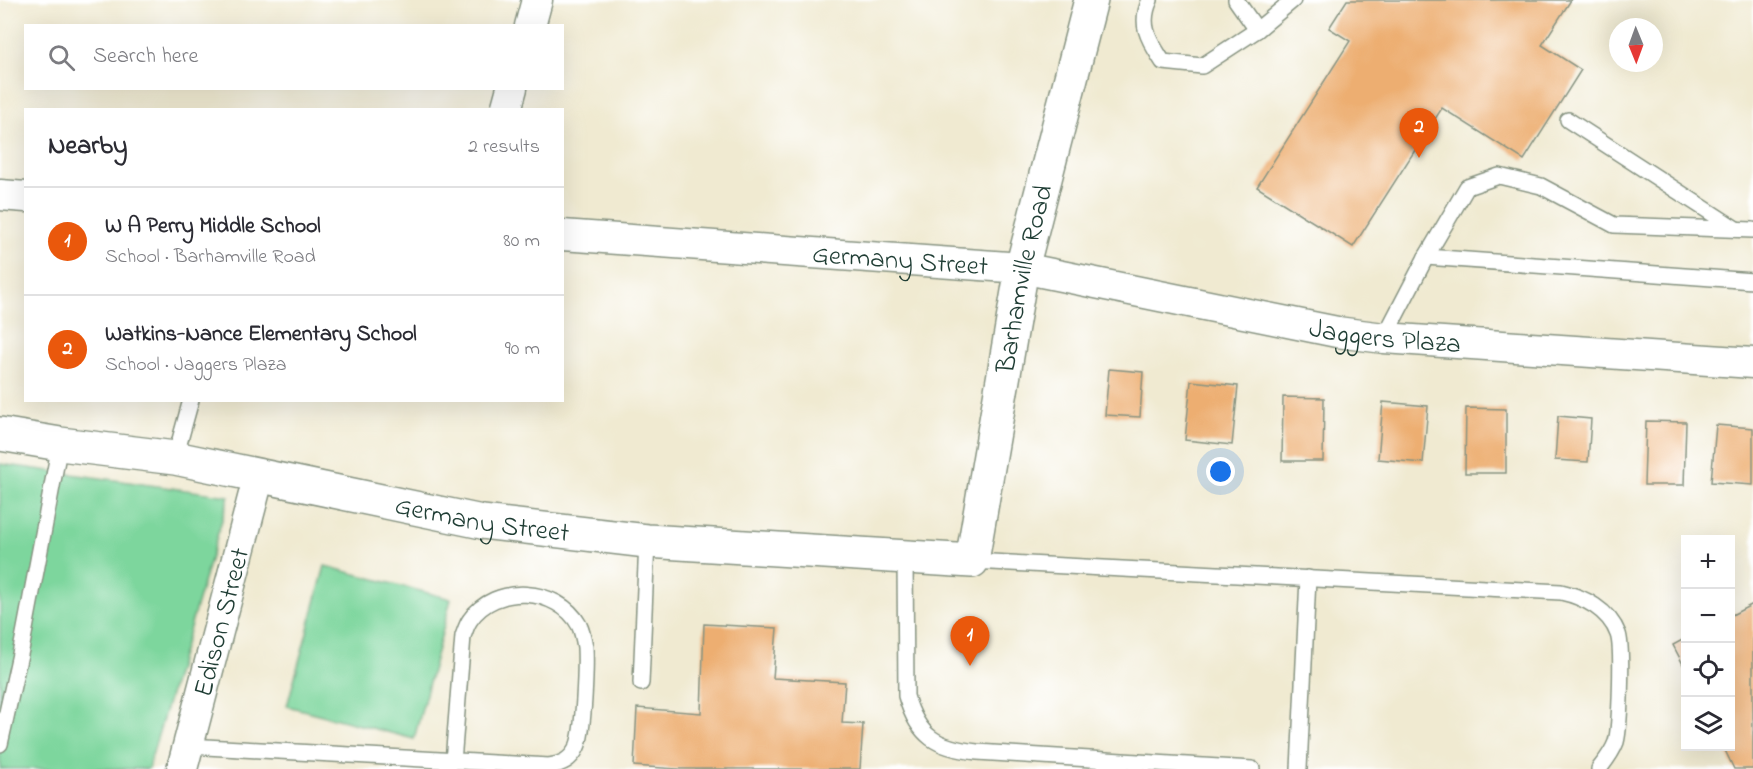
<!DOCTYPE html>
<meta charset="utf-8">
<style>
:root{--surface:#fff;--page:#f2f2f3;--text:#2b2b33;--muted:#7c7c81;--line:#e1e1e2;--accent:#ea580c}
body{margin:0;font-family:"Indie Flower",sans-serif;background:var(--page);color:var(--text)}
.controls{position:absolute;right:18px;bottom:18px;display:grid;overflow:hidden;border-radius:0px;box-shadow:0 6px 24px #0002}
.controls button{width:54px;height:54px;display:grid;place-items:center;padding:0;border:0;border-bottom:2px solid var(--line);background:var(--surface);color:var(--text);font:30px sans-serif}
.compass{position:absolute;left:1609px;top:18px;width:54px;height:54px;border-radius:50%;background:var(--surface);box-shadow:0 6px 24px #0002;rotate:179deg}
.you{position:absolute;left:1221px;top:472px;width:21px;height:21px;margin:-15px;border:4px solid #fff;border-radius:50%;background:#1a73e8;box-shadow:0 0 0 9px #1a73e833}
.badge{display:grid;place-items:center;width:39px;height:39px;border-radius:50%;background:var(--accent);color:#fff;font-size:20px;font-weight:700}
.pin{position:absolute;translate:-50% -50px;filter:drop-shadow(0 2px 3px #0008)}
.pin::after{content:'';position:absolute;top:32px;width:21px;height:18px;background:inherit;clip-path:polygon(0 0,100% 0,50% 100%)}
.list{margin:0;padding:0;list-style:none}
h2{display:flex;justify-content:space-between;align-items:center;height:78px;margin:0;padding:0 24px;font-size:26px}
h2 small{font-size:20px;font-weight:400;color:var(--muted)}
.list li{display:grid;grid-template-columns:39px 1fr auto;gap:18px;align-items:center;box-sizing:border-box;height:108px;padding:0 24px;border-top:2px solid var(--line)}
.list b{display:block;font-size:22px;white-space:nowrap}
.list p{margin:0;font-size:20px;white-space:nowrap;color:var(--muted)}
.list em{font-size:20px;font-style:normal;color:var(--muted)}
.icon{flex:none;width:33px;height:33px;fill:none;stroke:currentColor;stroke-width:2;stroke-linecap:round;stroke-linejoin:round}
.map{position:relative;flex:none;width:1753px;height:769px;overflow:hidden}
.search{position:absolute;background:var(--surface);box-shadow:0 6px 24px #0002;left:24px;top:24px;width:540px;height:66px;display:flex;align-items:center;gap:15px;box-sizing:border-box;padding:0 21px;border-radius:0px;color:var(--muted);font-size:22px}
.panel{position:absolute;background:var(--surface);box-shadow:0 6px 24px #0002;left:24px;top:108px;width:540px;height:294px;border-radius:0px}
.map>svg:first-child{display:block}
</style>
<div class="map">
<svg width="1753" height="769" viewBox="0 0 1753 769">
<rect width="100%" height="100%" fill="#fff"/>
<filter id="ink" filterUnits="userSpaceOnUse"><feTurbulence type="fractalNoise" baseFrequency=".0167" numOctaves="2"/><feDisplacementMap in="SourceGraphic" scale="12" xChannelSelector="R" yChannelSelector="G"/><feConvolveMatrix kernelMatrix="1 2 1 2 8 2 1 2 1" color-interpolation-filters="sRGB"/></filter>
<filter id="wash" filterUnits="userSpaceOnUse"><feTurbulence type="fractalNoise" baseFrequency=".008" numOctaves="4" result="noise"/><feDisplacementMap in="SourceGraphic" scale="24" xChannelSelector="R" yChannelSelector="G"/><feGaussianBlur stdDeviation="1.35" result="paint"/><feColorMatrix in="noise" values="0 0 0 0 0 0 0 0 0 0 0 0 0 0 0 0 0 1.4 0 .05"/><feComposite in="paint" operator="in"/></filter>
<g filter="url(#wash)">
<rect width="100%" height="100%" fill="#f0ead1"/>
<!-- green -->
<g fill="#7dd69d" stroke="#4e8a68" stroke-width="1.5">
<path d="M0,464L229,496L148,769H0Z"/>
<path d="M325,566L451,599L414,739L287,706Z"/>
</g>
<g id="blocks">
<!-- building -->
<g fill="#edae71">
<path d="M1347,0H1571L1542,45L1581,70L1524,160L1442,108L1353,247L1257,187L1350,41L1329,28Z"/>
<path d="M1109,369L1143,372L1140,417L1105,415Z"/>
<path d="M1191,381L1238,386L1232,445L1185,440Z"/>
<path d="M1283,397L1324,398L1323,461H1282Z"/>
<path d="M1383,402L1428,406L1423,463L1378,459Z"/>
<path d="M1466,408L1506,409V473H1465Z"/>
<path d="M1558,416L1591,419L1588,462L1555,460Z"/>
<path d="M1646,421L1686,422L1684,485H1644Z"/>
<path d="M1716,425L1753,428V485L1711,482Z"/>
<path d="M1753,604V769H1734L1723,746H1730V616Z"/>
<path d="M704,624L777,628L773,678L845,682L842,723L863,724L860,769H677L634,766L637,708L701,713Z"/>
<path d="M1686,638V670L1673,645Z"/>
</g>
</g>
</g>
<g filter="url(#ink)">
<use href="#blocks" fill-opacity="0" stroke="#889482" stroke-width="1.5"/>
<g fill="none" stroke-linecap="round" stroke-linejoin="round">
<!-- service casing -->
<g stroke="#889482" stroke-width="18">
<g id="service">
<path d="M1150,0C1138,26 1150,41 1163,62L1202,66L1257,30L1293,0"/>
<path d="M1236,0L1257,30"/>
<path d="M1568,120L1736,229"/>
<path d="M1426,257L1753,281"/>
<path d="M1384,338L1426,257L1467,187L1499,176L1541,186L1614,225L1753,230"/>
<path d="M175,458L191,400"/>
<path d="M905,558L906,696C918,737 937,748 977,752L1252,769"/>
<path d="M972,561L1561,592C1584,597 1609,610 1618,634C1623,647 1620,728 1616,742C1612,753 1606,760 1599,769"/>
<path d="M641,683L647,541"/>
<path d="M0,744L22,645L60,444"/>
<path d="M188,746L549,766C562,764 571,760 577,747C584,733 586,665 585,647C584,641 582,631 579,625C558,587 495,583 470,620C467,624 465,631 463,636L453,762"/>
<path d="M1299,769L1308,578"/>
</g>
</g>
<!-- minor casing -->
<g stroke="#889482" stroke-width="33">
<g id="minor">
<path d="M530,26L537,0"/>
<path d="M506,110L512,88"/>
<path d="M0,195L26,197"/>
<path id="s1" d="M562,235L1022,268L1337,332L1384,338L1753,363"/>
<path id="s2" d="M182,769L259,475"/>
</g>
</g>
<!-- tertiary casing -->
<g stroke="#889482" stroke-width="36">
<g id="tertiary">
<path id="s3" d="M0,434L60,444L175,458L482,522L647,541L972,561L1022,268L1091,0"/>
</g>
</g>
<!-- service -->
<use href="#service" stroke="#fff" stroke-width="15"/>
<!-- minor -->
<use href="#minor" stroke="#fff" stroke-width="30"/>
<!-- tertiary -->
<use href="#tertiary" stroke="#fff" stroke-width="33"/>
</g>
</g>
<g text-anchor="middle" stroke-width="4.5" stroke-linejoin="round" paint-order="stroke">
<!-- street labels -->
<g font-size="27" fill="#1f3d34" stroke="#fff">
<text dy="9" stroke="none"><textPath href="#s1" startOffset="339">Germany Street</textPath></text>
<text dy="9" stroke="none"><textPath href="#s3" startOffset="1269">Barhamville Road</textPath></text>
<text dy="9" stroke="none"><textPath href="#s1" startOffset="831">Jaggers Plaza</textPath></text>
<text dy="9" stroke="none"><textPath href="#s3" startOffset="490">Germany Street</textPath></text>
<text dy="9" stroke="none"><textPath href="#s2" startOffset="152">Edison Street</textPath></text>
</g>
</g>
</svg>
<div class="controls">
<button>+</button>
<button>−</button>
<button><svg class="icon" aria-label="locate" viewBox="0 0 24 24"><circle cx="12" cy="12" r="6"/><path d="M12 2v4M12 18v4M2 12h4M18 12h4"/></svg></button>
<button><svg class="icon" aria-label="layers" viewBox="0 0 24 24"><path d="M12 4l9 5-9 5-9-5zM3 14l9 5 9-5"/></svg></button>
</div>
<svg class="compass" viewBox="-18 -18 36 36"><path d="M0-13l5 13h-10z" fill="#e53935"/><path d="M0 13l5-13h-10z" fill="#7c7c81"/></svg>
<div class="you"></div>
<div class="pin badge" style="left:970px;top:666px">1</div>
<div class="pin badge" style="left:1419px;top:158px">2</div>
<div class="search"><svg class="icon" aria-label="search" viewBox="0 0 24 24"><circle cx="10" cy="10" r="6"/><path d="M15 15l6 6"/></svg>Search here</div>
<section class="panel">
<h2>Nearby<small>2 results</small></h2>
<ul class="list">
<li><span class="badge">1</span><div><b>W A Perry Middle School</b><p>School · Barhamville Road</p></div><em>80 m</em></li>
<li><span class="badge">2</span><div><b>Watkins-Nance Elementary School</b><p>School · Jaggers Plaza</p></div><em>90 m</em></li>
</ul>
</section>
</div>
